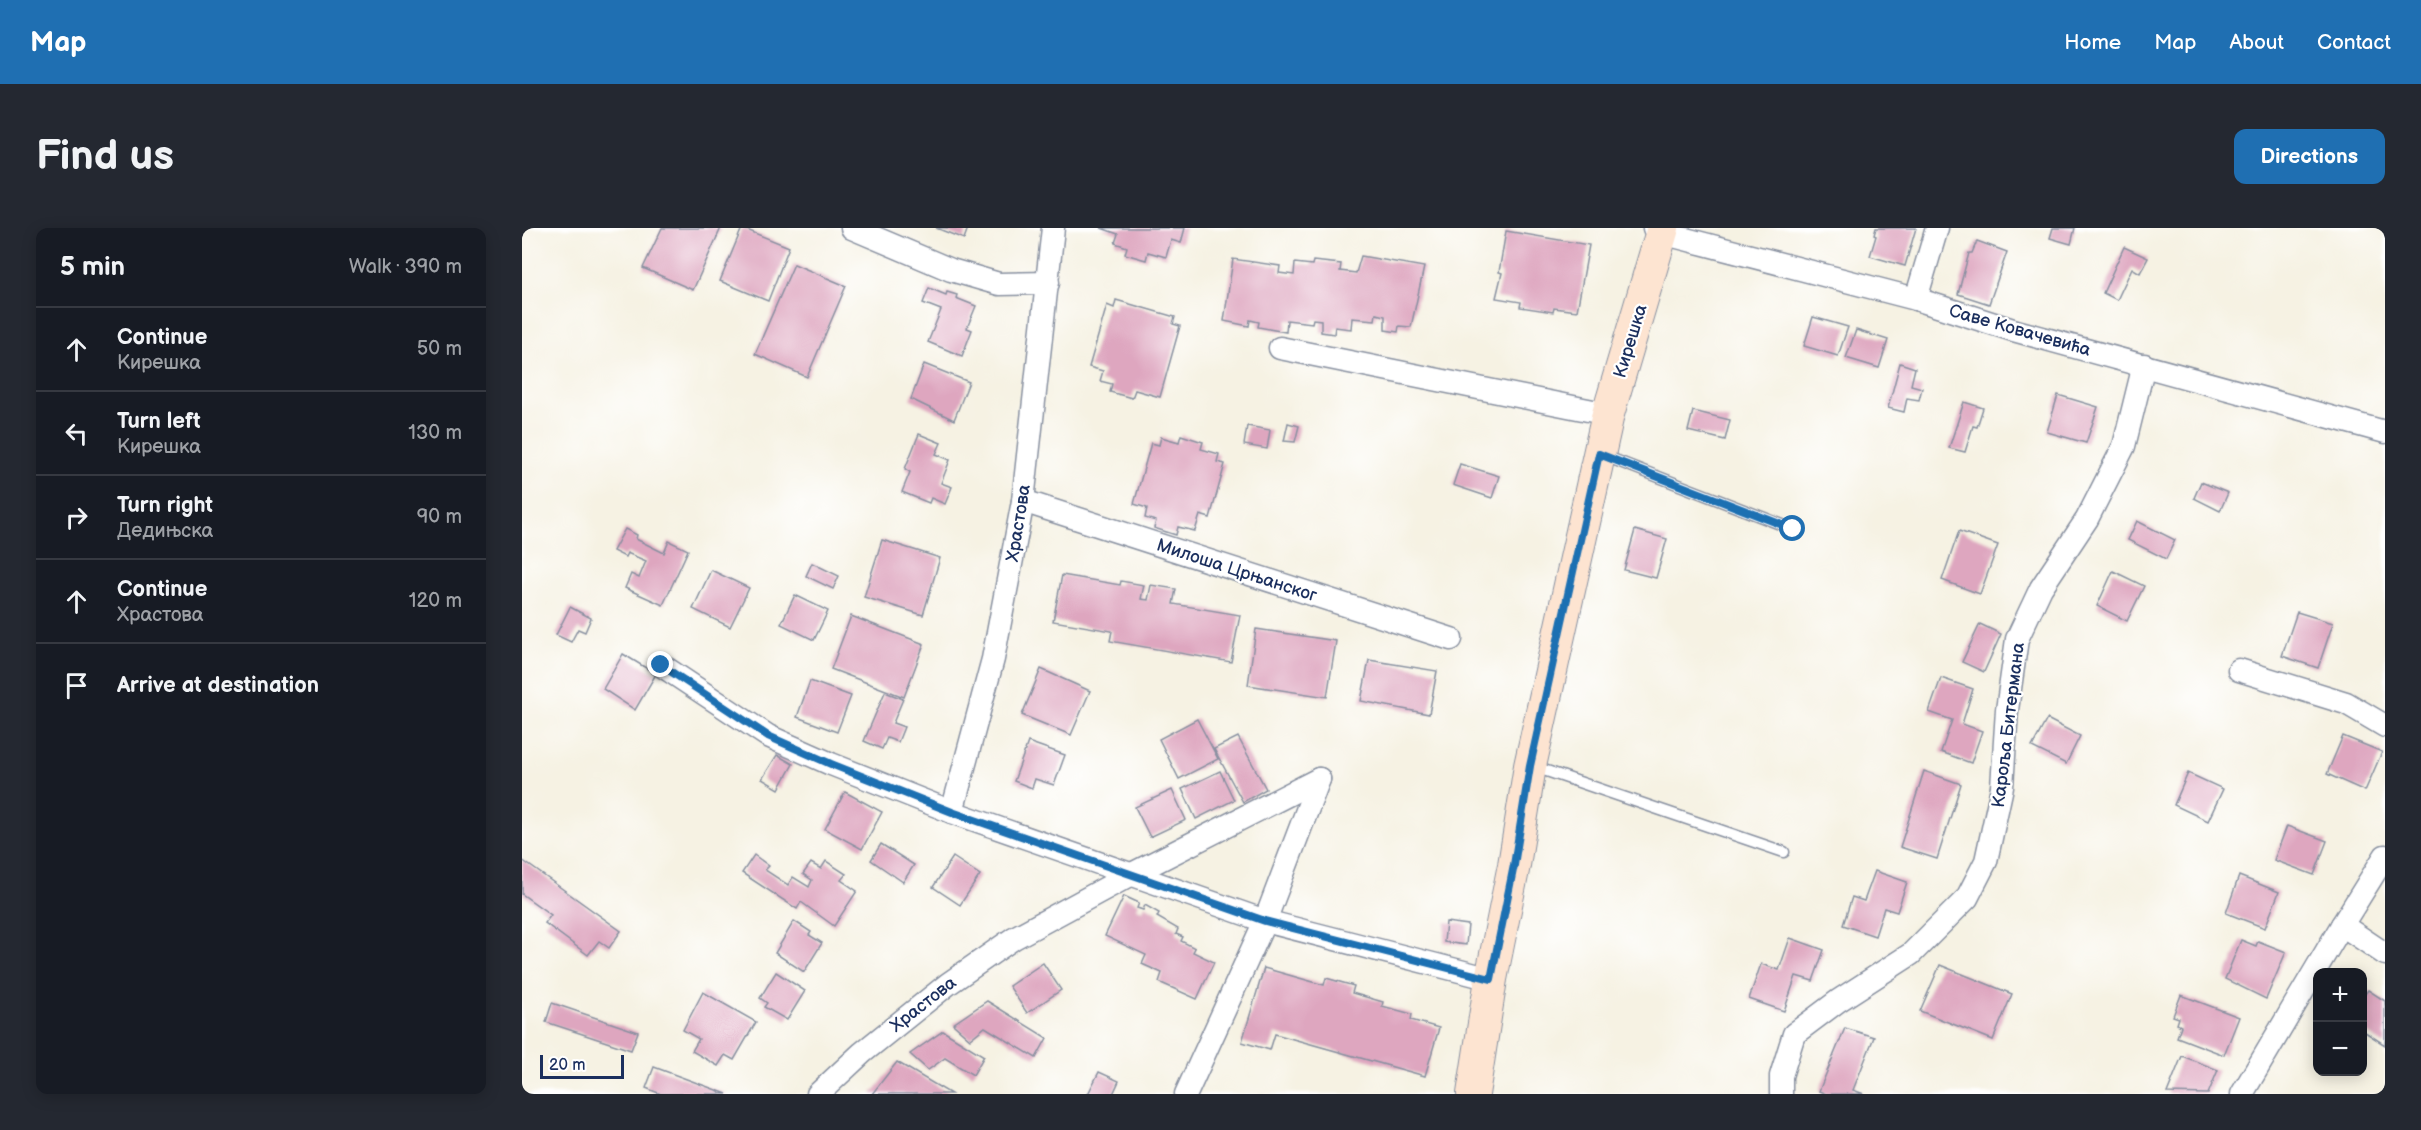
<!DOCTYPE html>
<meta charset="utf-8">
<style>
:root{--surface:#171b24;--page:#242831;--text:#f1f3f6;--muted:#9ea1a6;--line:#363941;--accent:#1f6fb2}
body{margin:0;font-family:"Balsamiq Sans",sans-serif;background:var(--page);color:var(--text)}
.controls{position:absolute;right:18px;bottom:18px;display:grid;overflow:hidden;border-radius:12px;box-shadow:0 3px 15px #0003}
.controls button{width:54px;height:54px;display:grid;place-items:center;padding:0;border:0;border-bottom:2px solid var(--line);background:var(--surface);color:var(--text);font:30px sans-serif}
.scale{position:absolute;left:18px;bottom:15px;width:84px;box-sizing:border-box;padding-left:6px;border:3px solid #1b2f5e;border-top:0;font-size:16px;line-height:21px;white-space:nowrap;color:#1b2f5e;-webkit-text-stroke:4px #fff;paint-order:stroke}
.stop{position:absolute;width:18px;height:18px;margin:-14px;border:4px solid #1f6fb2;border-radius:50%;background:#fff}
.stop.end{background:#1f6fb2;border-color:#fff;box-shadow:0 2px 6px #0008}
.list{margin:0;padding:0;list-style:none}
h2{display:flex;justify-content:space-between;align-items:center;height:78px;margin:0;padding:0 24px;font-size:26px}
h2 small{font-size:20px;font-weight:400;color:var(--muted)}
.list li{display:grid;grid-template-columns:39px 1fr auto;gap:18px;align-items:center;box-sizing:border-box;height:84px;padding:0 24px;border-top:2px solid var(--line)}
.list b{display:block;font-size:22px;white-space:nowrap}
.list p{margin:0;font-size:20px;white-space:nowrap;color:var(--muted)}
.list em{font-size:20px;font-style:normal;color:var(--muted)}
.icon{flex:none;width:33px;height:33px;fill:none;stroke:currentColor;stroke-width:2;stroke-linecap:round;stroke-linejoin:round}
.map{position:relative;flex:none;width:1863px;height:866px;overflow:hidden;border-radius:12px}
header{display:flex;align-items:center;gap:36px;box-sizing:border-box;height:84px;padding:0 30px;background:var(--accent);color:#fff}
header strong{font-size:28px}
nav{display:flex;gap:33px;margin-inline-start:auto;font-size:21px}
.intro{display:flex;align-items:center;justify-content:space-between;box-sizing:border-box;height:144px;padding:0 36px}
h1{margin:0;font-size:42px}
.button{padding:15px 27px;border-radius:12px;background:var(--accent);color:#fff;font-size:21px;font-weight:700}
main{display:flex;gap:36px;padding:0 36px}
aside{flex:1;background:var(--surface);border-radius:12px;box-shadow:0 3px 15px #0003}
.map>svg:first-child{display:block}
</style>
<header>
<strong>Map</strong>
<nav><a>Home</a><a>Map</a><a>About</a><a>Contact</a></nav>
</header>
<div class="intro"><h1>Find us</h1><a class="button">Directions</a></div>
<main>
<aside>
<h2>5 min<small>Walk · 390 m</small></h2>
<ul class="list">
<li><svg class="icon" aria-label="ahead" viewBox="0 0 24 24"><path d="M12 20V5M6 11l6-6 6 6"/></svg><div><b>Continue</b><p>Кирешка</p></div><em>50 m</em></li>
<li><svg class="icon" aria-label="left" viewBox="0 0 24 24"><path d="M17 20v-9H6M10 6l-5 5 5 5"/></svg><div><b>Turn left</b><p>Кирешка</p></div><em>130 m</em></li>
<li><svg class="icon" aria-label="right" viewBox="0 0 24 24"><path d="M7 20v-9h11M14 6l5 5-5 5"/></svg><div><b>Turn right</b><p>Дедињска</p></div><em>90 m</em></li>
<li><svg class="icon" aria-label="ahead" viewBox="0 0 24 24"><path d="M12 20V5M6 11l6-6 6 6"/></svg><div><b>Continue</b><p>Храстова</p></div><em>120 m</em></li>
<li><svg class="icon" aria-label="arrive" viewBox="0 0 24 24"><path d="M6 21V4h12l-3 4 3 4H6"/></svg><div><b>Arrive at destination</b></div></li>
</ul>
</aside>
<div class="map">
<svg width="1863" height="866" viewBox="0 0 1863 866">
<rect width="100%" height="100%" fill="#fff"/>
<filter id="ink" filterUnits="userSpaceOnUse"><feTurbulence type="fractalNoise" baseFrequency=".0167" numOctaves="2"/><feDisplacementMap in="SourceGraphic" scale="12" xChannelSelector="R" yChannelSelector="G"/><feConvolveMatrix kernelMatrix="1 2 1 2 8 2 1 2 1" color-interpolation-filters="sRGB"/></filter>
<filter id="wash" filterUnits="userSpaceOnUse"><feTurbulence type="fractalNoise" baseFrequency=".008" numOctaves="4" result="noise"/><feDisplacementMap in="SourceGraphic" scale="24" xChannelSelector="R" yChannelSelector="G"/><feGaussianBlur stdDeviation="1.35" result="paint"/><feColorMatrix in="noise" values="0 0 0 0 0 0 0 0 0 0 0 0 0 0 0 0 0 1.4 0 .05"/><feComposite in="paint" operator="in"/></filter>
<g filter="url(#wash)">
<rect width="100%" height="100%" fill="#f6f2e3"/>
<g id="blocks">
<!-- building -->
<g fill="#dea6bf">
<path d="M140,0H199L171,62L121,40Z"/>
<path d="M220,0L267,19L246,73L198,53Z"/>
<path d="M414,0H446L442,11Z"/>
<path d="M579,0H663L659,15L649,12L644,29L626,24L624,32L603,26L605,19L593,15L596,6Z"/>
<path d="M1354,0H1394L1383,38L1348,28L1354,8L1352,7Z"/>
<path d="M1531,0H1553L1549,16L1528,10Z"/>
<path d="M984,3L1067,17L1055,83L1032,80L1031,84L998,79L999,74L974,70L980,45L977,44Z"/>
<path d="M1455,13L1485,24L1467,76L1436,66L1447,25H1450Z"/>
<path d="M1602,19L1626,30L1618,45L1610,40L1595,72L1581,65Z"/>
<path d="M839,28L902,39L889,99L877,98L876,104L863,102V88L854,86L853,92L830,90L829,101L813,99L812,106L799,104V92L791,91L790,95L765,92L764,104L736,99L737,94L728,92L727,98L702,93L711,31L758,38L757,45L772,47L773,35L790,37L791,33L819,36L818,43L834,45Z"/>
<path d="M272,36L324,58L285,149L233,126Z"/>
<path d="M407,60L424,67L425,64L435,67L434,70L454,78L445,100L450,102L440,128L406,114L419,82L401,75Z"/>
<path d="M594,72L653,89L651,96L658,98L638,169L613,162L610,170L588,164L590,156L578,153L581,143L567,139L585,77L592,80Z"/>
<path d="M1291,89L1326,99L1316,128L1282,118Z"/>
<path d="M1334,102L1366,112L1357,140L1324,130Z"/>
<path d="M1378,135L1393,140L1389,157L1400,160L1397,172L1385,170L1382,184L1366,180Z"/>
<path d="M402,136L447,154L432,192L389,171Z"/>
<path d="M1536,167L1576,179L1564,215L1525,204Z"/>
<path d="M1442,174L1461,180L1455,199L1451,198L1443,224L1427,220Z"/>
<path d="M1171,183L1208,192L1203,212L1166,203Z"/>
<path d="M766,195L777,198L773,214L762,213Z"/>
<path d="M725,198L748,202L745,221L722,217Z"/>
<path d="M397,206L419,215L414,226L428,232L419,255L430,259L423,276L409,270L407,275L380,264L388,244L383,241Z"/>
<path d="M659,207L681,214L679,221L697,226L695,234L703,236L688,290L678,287L673,303L656,299L654,307L632,300L634,293L623,290L625,280L612,276L629,215L637,217L639,209L657,214Z"/>
<path d="M938,236L977,248L970,270L931,257Z"/>
<path d="M1679,254L1706,265L1698,283L1672,270Z"/>
<path d="M1615,293L1653,312L1644,331L1606,312Z"/>
<path d="M103,301L115,307L114,311L142,325L147,313L166,322L141,377L103,360L109,346L117,350L124,333L105,325L103,329L91,323Z"/>
<path d="M1113,302L1145,311L1134,350L1102,342Z"/>
<path d="M1437,303L1476,317L1458,366L1420,352Z"/>
<path d="M360,312L418,330L401,387L342,369Z"/>
<path d="M290,335L317,348L311,361L284,348Z"/>
<path d="M189,342L227,360L208,399L171,381Z"/>
<path d="M1591,343L1622,358L1605,393L1575,378Z"/>
<path d="M540,347L598,357L599,353L622,357L619,371L626,372L629,357L654,361L651,376L718,387L709,434L588,413L590,403L531,393Z"/>
<path d="M273,367L306,383L292,412L259,396Z"/>
<path d="M48,379L69,390L63,404L56,401L49,414L34,407Z"/>
<path d="M1775,384L1811,395L1796,440L1760,428Z"/>
<path d="M329,388L402,416L382,469L309,441Z"/>
<path d="M1458,396L1479,406L1462,444L1440,434Z"/>
<path d="M734,401L814,413L805,469L726,457Z"/>
<path d="M101,426L134,446L113,482L81,461Z"/>
<path d="M847,432L915,443L907,486L839,473Z"/>
<path d="M519,441L568,463L549,507L500,487Z"/>
<path d="M1419,450L1451,461L1440,496L1460,503L1449,535L1419,524L1430,492L1407,484Z"/>
<path d="M288,453L329,468L315,504L275,489Z"/>
<path d="M363,464L381,471L371,495L382,499L376,514L365,510L360,521L342,513Z"/>
<path d="M675,491L696,531L657,551L637,511Z"/>
<path d="M1525,491L1558,508L1544,536L1510,519Z"/>
<path d="M1821,508L1860,524L1843,563L1805,546Z"/>
<path d="M716,509L744,561L721,574L692,521Z"/>
<path d="M506,514L543,527L532,557L513,551L510,560L492,553Z"/>
<path d="M255,527L271,536L257,561L240,551Z"/>
<path d="M698,543L712,572L674,591L660,561Z"/>
<path d="M1402,543L1439,556L1415,631L1378,619Z"/>
<path d="M1666,545L1701,561L1686,593L1652,577Z"/>
<path d="M650,562L664,592L628,609L613,579Z"/>
<path d="M323,564L360,584L340,621L303,601Z"/>
<path d="M1765,598L1805,613L1792,647L1752,632Z"/>
<path d="M359,616L392,637L381,654L349,632Z"/>
<path d="M232,627L247,638L243,642L266,657L271,649L287,659L290,652L281,646L289,635L299,641L304,633L324,646L319,652L335,663L312,698L279,674L275,681L220,645Z"/>
<path d="M431,629L458,647L438,677L411,659Z"/>
<path d="M0,632L99,703L87,720L77,713L66,727L23,695L29,687L0,666Z"/>
<path d="M1353,643L1385,654L1375,684L1362,680L1353,708L1321,697L1330,669L1342,673Z"/>
<path d="M1717,648L1757,664L1743,700L1704,685Z"/>
<path d="M602,668L617,675L615,680L621,682L623,677L637,685L635,689L656,701L654,706L661,709L659,713L673,720L671,724L692,734L675,771L637,754L640,745L620,736L624,727L583,708Z"/>
<path d="M272,693L289,704L287,707L300,715L282,744L253,725Z"/>
<path d="M924,694L946,697L944,717L922,714Z"/>
<path d="M1268,710L1302,722L1291,753L1274,748L1262,783L1227,771L1239,736L1257,742Z"/>
<path d="M1719,712L1734,718L1736,713L1764,724L1744,771L1703,751Z"/>
<path d="M521,735L539,762L505,785L487,758Z"/>
<path d="M1418,737L1490,766L1471,812L1398,783Z"/>
<path d="M742,740L802,757L804,750L832,758L830,765L861,774L860,778L890,786L889,792L917,800L903,848L753,806L748,822L720,814Z"/>
<path d="M254,744L283,763L265,792L242,779L245,775L238,770Z"/>
<path d="M1846,762L1863,773V817L1840,802V770Z"/>
<path d="M181,764L234,794L212,832L203,827L196,838L170,823L177,811L161,802Z"/>
<path d="M1659,767L1717,789L1702,827L1655,809L1659,798L1655,796L1657,790L1651,788Z"/>
<path d="M465,773L525,810L514,830L463,799L448,811L431,796Z"/>
<path d="M30,775L116,804L109,822L24,794Z"/>
<path d="M1323,800L1352,809L1331,862L1342,866H1304L1297,863Z"/>
<path d="M421,803L462,828L451,847L423,830L406,842L388,826Z"/>
<path d="M1660,828L1696,842L1686,866L1645,865Z"/>
<path d="M375,834L429,866H350Z"/>
<path d="M132,839L205,866H139L124,860Z"/>
<path d="M577,844L597,853L591,866H566Z"/>
</g>
</g>
</g>
<g filter="url(#ink)">
<use href="#blocks" fill-opacity="0" stroke="#8890a0" stroke-width="1.5"/>
<g fill="none" stroke-linecap="round" stroke-linejoin="round">
<!-- lane casing -->
<g stroke="#8890a0" stroke-width="13">
<g id="lane">
<path d="M1080,227L1271,301"/>
<path d="M1010,538L1262,624"/>
</g>
</g>
<!-- street casing -->
<g stroke="#8890a0" stroke-width="25">
<g id="street">
<path d="M330,0L429,42L477,56L526,55"/>
<path d="M1132,0L1140,5L1394,71L1491,102L1863,204"/>
<path d="M1394,71L1415,0"/>
<path d="M758,120L1086,186"/>
<path d="M501,273L929,411"/>
<path d="M139,437L246,508L309,536L430,584L743,693L969,751"/>
<path d="M1717,442L1824,475L1863,498"/>
<path d="M430,584L471,431L501,273L531,0"/>
<path d="M1820,697L1863,726"/>
<path d="M296,866L340,825L426,756L492,710L610,646L797,551"/>
<path d="M664,866L743,693L797,551"/>
<path d="M1259,866V848L1272,806L1316,773L1389,726L1445,670L1464,633L1480,559L1485,482L1495,411L1519,360L1565,291L1602,218L1622,137"/>
<path d="M1720,866L1820,697L1863,628"/>
</g>
</g>
<!-- secondary casing -->
<g stroke="#8890a0" stroke-width="34">
<path id="secondary" d="M951,866L969,751L992,637L1008,538L1086,186L1141,0"/>
</g>
<!-- lane -->
<use href="#lane" stroke="#fff" stroke-width="10"/>
<!-- street -->
<use href="#street" stroke="#fff" stroke-width="22"/>
<!-- secondary -->
<use href="#secondary" stroke="#fde4d1" stroke-width="32"/>
</g>
</g>
<g fill="none" stroke-linecap="round" stroke-linejoin="round" filter="url(#ink)">
<!-- route -->
<path stroke="#1f6fb2" stroke-width="8" d="M139,437L246,508L309,536L430,584L743,693L969,751L992,637L1008,538L1077,226L1271,301"/>
</g>
<g text-anchor="middle" stroke-width="4.5" stroke-linejoin="round" paint-order="stroke">
<!-- street labels -->
<g font-size="18" fill="#1b2f5e" stroke="#fff">
<text transform="translate(1498 102) rotate(16)" y="6">Саве Ковачевића</text>
<text transform="translate(1108 113) rotate(-73)" y="6">Кирешка</text>
<text transform="translate(496 295) rotate(-81)" y="6">Храстова</text>
<text transform="translate(715 342) rotate(18)" y="6">Милоша Црњанског</text>
<text transform="translate(1486 497) rotate(-83)" y="6">Кароља Битермана</text>
<text transform="translate(401 776) rotate(-38)" y="6">Храстова</text>
</g>
</g>
</svg>
<div class="controls">
<button>+</button>
<button>−</button>
</div>
<div class="scale">20 m</div>
<div class="stop" style="left:1271px;top:301px"></div>
<div class="stop end" style="left:139px;top:437px"></div>
</div>
</main>
